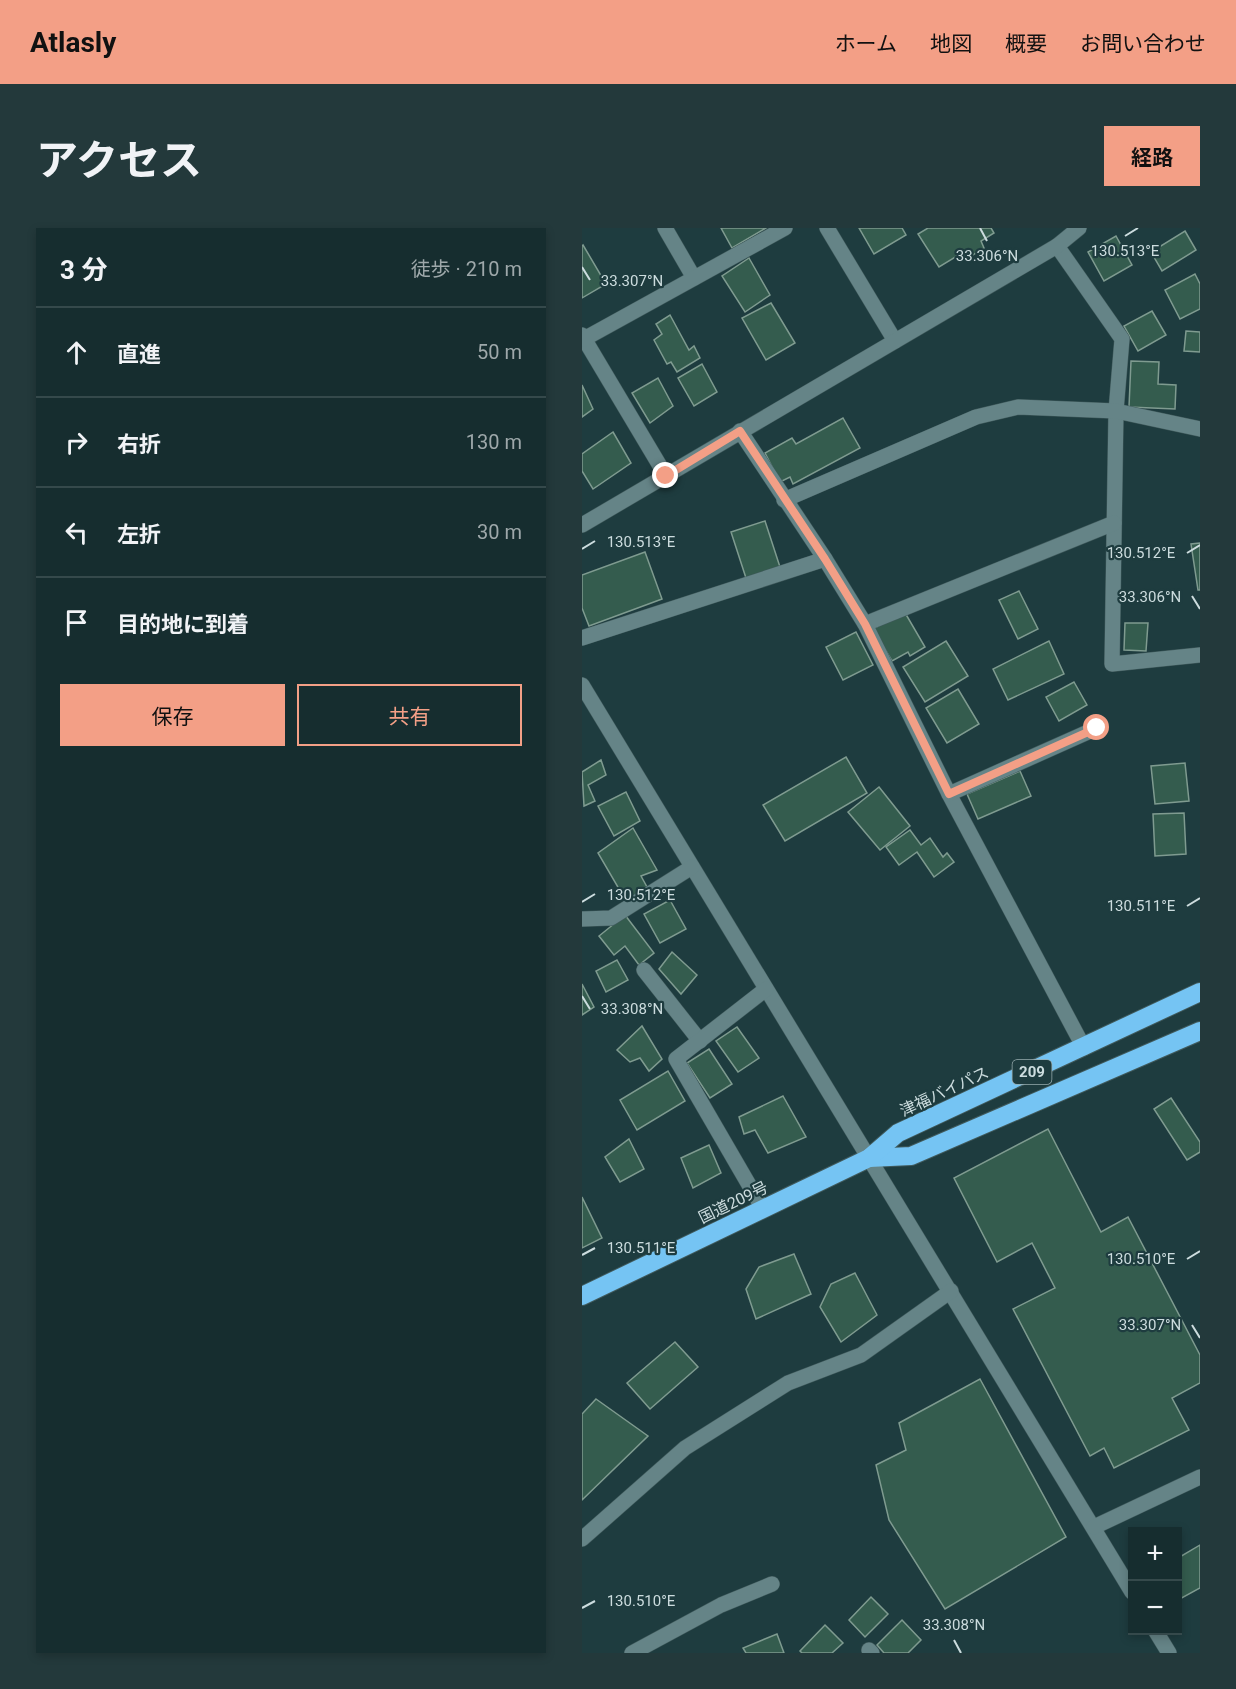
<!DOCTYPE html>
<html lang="ja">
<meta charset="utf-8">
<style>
:root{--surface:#162d2f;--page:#23393b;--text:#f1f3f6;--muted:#9ea8aa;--line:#35494b;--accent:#f39f86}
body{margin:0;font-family:Roboto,"Noto Sans JP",sans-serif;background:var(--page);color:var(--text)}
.controls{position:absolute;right:18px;bottom:18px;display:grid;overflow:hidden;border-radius:0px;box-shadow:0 3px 9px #0003}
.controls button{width:54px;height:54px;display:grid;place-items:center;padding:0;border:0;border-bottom:2px solid var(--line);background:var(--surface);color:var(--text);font:30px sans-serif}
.stop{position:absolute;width:18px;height:18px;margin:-14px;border:4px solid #f39f86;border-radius:50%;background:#fff}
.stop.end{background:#f39f86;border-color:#fff;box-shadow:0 2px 6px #0008}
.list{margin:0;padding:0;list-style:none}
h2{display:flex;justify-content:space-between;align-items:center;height:78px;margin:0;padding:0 24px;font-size:26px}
h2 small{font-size:20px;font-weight:400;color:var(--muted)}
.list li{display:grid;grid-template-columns:39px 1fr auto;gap:18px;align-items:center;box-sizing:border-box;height:90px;padding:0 24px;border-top:2px solid var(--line)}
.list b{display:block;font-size:22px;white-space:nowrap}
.list em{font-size:20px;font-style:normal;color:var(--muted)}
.actions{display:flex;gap:12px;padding:18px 24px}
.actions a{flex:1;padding:14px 0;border:2px solid var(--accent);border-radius:0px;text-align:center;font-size:21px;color:var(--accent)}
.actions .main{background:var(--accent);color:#111}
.icon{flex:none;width:33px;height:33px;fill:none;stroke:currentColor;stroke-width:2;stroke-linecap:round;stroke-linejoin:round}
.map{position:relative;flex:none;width:618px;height:1425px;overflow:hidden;border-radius:0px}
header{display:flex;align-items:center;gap:36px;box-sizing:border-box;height:84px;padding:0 30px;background:var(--accent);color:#111}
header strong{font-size:28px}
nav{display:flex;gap:33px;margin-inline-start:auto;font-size:21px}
.intro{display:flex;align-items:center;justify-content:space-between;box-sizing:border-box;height:144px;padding:0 36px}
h1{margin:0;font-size:42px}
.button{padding:15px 27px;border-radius:0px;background:var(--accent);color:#111;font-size:21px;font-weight:700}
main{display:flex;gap:36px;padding:0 36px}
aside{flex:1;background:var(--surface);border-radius:0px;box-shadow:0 3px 9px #0003}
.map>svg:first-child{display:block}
</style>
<header>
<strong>Atlasly</strong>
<nav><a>ホーム</a><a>地図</a><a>概要</a><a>お問い合わせ</a></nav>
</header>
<div class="intro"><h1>アクセス</h1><a class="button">経路</a></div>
<main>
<aside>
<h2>3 分<small>徒歩 · 210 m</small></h2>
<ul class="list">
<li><svg class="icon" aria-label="ahead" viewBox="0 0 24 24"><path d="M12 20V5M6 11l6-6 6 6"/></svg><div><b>直進</b></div><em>50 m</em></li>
<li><svg class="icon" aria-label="right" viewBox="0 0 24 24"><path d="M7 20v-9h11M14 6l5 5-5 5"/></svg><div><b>右折</b></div><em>130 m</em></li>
<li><svg class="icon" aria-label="left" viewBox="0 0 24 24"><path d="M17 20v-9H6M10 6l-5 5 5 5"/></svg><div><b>左折</b></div><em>30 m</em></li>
<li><svg class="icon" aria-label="arrive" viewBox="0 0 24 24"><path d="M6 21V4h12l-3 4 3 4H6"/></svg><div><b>目的地に到着</b></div></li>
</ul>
<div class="actions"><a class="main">保存</a><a>共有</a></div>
</aside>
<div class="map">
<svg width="618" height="1425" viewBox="0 0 618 1425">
<rect width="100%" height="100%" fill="#1e3c3f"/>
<!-- building -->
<g fill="#345c4e" stroke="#7f9b90" stroke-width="1.5">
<path d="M139,0H184L150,20Z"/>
<path d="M277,0H320L324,7L292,26Z"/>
<path d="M346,0H409L412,5L399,13L402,20L386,30L380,25L357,39L336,6Z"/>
<path d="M603,3L614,22L580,43L569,24Z"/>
<path d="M534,8L550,37L522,53L506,24Z"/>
<path d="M1,17L24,56L0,70V18Z"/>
<path d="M167,30L188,67L163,84L140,48Z"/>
<path d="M613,46L618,56V81L598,91L583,62Z"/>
<path d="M189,75L213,115L184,132L160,90Z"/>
<path d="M570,83L584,107L556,123L542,98Z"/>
<path d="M88,87L107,122L112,118L118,130L95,144L89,134L85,136L72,112L80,106L74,96Z"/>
<path d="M604,103L618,104V124L602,123Z"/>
<path d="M549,133L577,134L576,156L594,157L593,181L547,179Z"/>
<path d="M120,136L135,164L112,178L96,150Z"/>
<path d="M76,150L91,178L68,195L50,165Z"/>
<path d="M0,157L11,181L0,189Z"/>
<path d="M261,190L278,220L211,256L208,249L198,254L183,225L210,210L214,216Z"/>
<path d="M31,204L49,235L11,261L0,243V226Z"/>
<path d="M183,293L198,339L164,350L149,304Z"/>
<path d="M618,315V362H616L609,316Z"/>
<path d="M63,324L80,371L7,398L0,380V347Z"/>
<path d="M437,363L456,401L436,411L417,372Z"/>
<path d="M322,383L343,419L328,428L326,424L310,433L291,401Z"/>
<path d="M543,395H566L564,423L542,422Z"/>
<path d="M274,404L291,437L261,452L244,419Z"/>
<path d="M364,413L386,448L343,474L321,439Z"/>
<path d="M467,413L482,446L426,472L411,441Z"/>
<path d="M492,454L505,477L477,493L464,469Z"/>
<path d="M376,461L397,496L365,515L344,480Z"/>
<path d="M264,529L285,565L203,613L181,577Z"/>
<path d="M19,532L24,547L6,557L13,573L2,578L0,544Z"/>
<path d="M603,535L607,573L573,576L569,538Z"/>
<path d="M438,543L449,568L396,591L385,566Z"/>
<path d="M297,559L328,598L298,622L266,584Z"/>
<path d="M44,564L58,593L32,608L16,578Z"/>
<path d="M602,585L604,626L573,628L571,586Z"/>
<path d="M51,600L75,642L59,648L65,659L44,673L16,625Z"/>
<path d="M328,602L339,617L348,610L361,629L365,625L372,634L352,649L335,624L317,637L304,619Z"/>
<path d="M88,672L104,701L78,715L62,686Z"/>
<path d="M43,687L72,725L57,737L43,718L32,727L17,708Z"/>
<path d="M90,724L115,747L99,766L77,741Z"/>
<path d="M35,732L46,752L24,764L14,743Z"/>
<path d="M0,756L12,779L0,787Z"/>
<path d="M60,798L80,831L67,843L58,830L48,834L35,822Z"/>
<path d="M155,799L177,830L156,844L134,813Z"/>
<path d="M127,821L150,856L128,870L105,835Z"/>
<path d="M86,843L103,873L55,902L38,872Z"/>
<path d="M201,868L224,909L186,925L173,902L162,906L157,889Z"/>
<path d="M589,870L618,914V924L605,932L572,881Z"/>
<path d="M466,901L519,1004L546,989L618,1127V1155L590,1170L607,1202L532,1240L522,1220L508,1228L431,1081L473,1060L450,1015L415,1034L372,950Z"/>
<path d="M47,911L62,941L38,954L23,929Z"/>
<path d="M127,917L139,945L111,960L99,930Z"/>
<path d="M0,969L20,1010L0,1020Z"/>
<path d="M212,1026L229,1066L174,1091L164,1061L177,1039Z"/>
<path d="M273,1045L295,1087L259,1114L238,1079L249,1056Z"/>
<path d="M93,1114L116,1139L68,1181L45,1155Z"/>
<path d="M398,1151L484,1309L363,1381L307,1292L294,1237L324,1222L317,1195Z"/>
<path d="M14,1171L66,1208L0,1272V1186Z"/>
<path d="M618,1317V1360L596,1372V1330Z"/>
<path d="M289,1369L306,1386L283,1409L267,1392Z"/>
<path d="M320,1392L339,1412L326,1425H302L295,1417Z"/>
<path d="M243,1397L261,1415L250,1425H220L218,1423Z"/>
<path d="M195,1406L202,1425H164L161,1420Z"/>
</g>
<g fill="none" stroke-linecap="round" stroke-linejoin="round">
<!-- minor casing -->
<g stroke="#405a5c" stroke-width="16">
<g id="minor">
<path d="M83,0L112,50"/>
<path d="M245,0L313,113"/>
<path d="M475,18L540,111L534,183L530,436L618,427"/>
<path d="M0,107L84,248"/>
<path d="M2,111L203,0"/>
<path d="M158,203L243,331L283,396L367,566L502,820"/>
<path d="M202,272L394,189L436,179L534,183L618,201"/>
<path d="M0,297L475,18L497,0"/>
<path d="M283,396L532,295"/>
<path d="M0,410L243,331"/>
<path d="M0,457L550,1364"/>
<path d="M367,566L515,500"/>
<path d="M0,691L29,690L110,639"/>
<path d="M62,742L118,813"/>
<path d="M181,981L94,831L184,761"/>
<path d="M512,1299L618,1249"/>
<path d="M0,1311L103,1220L206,1155L279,1127L369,1063"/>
<path d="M573,1402L587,1425"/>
<path d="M287,1422L290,1425"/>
<path d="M50,1425L139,1377L190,1356"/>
</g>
</g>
<!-- highway casing -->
<g stroke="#405a5c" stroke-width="20">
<g id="highway">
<path d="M287,930L329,928L618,803"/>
<path d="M0,1068L287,930L316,905L618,764"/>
</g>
</g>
<!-- minor -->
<use href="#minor" stroke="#658487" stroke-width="15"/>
<!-- highway -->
<use href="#highway" stroke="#75c4f3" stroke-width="18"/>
</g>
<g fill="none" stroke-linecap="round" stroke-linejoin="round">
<!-- route -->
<path stroke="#f39f86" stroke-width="8" d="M84,248L158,203L243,331L283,396L367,566L515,500"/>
</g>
<!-- ticks -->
<path fill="none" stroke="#ccdcde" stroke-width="2" d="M398,0L405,13M543,8L556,0M0,39L8,52M0,321L13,313M605,325L618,317M610,368L618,381M0,674L13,666M605,678L618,670M0,768L8,781M0,1027L13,1020M605,1031L618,1023M610,1097L618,1110M0,1380L13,1373M372,1412L379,1425"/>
<g text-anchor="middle" stroke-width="4.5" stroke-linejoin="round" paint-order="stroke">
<!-- shield labels -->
<rect fill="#1e3c3f" stroke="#98acae" stroke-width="1.5" x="430.5" y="832" width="39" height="24" rx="4.5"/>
<g font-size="15" font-weight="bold" fill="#ccdcde">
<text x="450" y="849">209</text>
</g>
<!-- street labels -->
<g font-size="16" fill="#ccdcde" stroke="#1e3c3f">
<text transform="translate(362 863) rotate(-25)" y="6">津福バイパス</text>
<text transform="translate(151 974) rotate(-26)" y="6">国道209号</text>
</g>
</g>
<g font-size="15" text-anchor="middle" fill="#ccdcde" stroke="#1e3c3f" stroke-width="4.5" stroke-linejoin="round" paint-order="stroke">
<text x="543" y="28">130.513°E</text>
<text x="405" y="33">33.306°N</text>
<text x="50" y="58">33.307°N</text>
<text x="59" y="319">130.513°E</text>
<text x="559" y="330">130.512°E</text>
<text x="568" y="374">33.306°N</text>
<text x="59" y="672">130.512°E</text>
<text x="559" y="683">130.511°E</text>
<text x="50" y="786">33.308°N</text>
<text x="59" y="1025">130.511°E</text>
<text x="559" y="1036">130.510°E</text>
<text x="568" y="1102">33.307°N</text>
<text x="59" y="1378">130.510°E</text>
<text x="372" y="1402">33.308°N</text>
</g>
</svg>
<div class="controls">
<button>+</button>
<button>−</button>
</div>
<div class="stop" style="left:515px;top:500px"></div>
<div class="stop end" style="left:84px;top:248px"></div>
</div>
</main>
